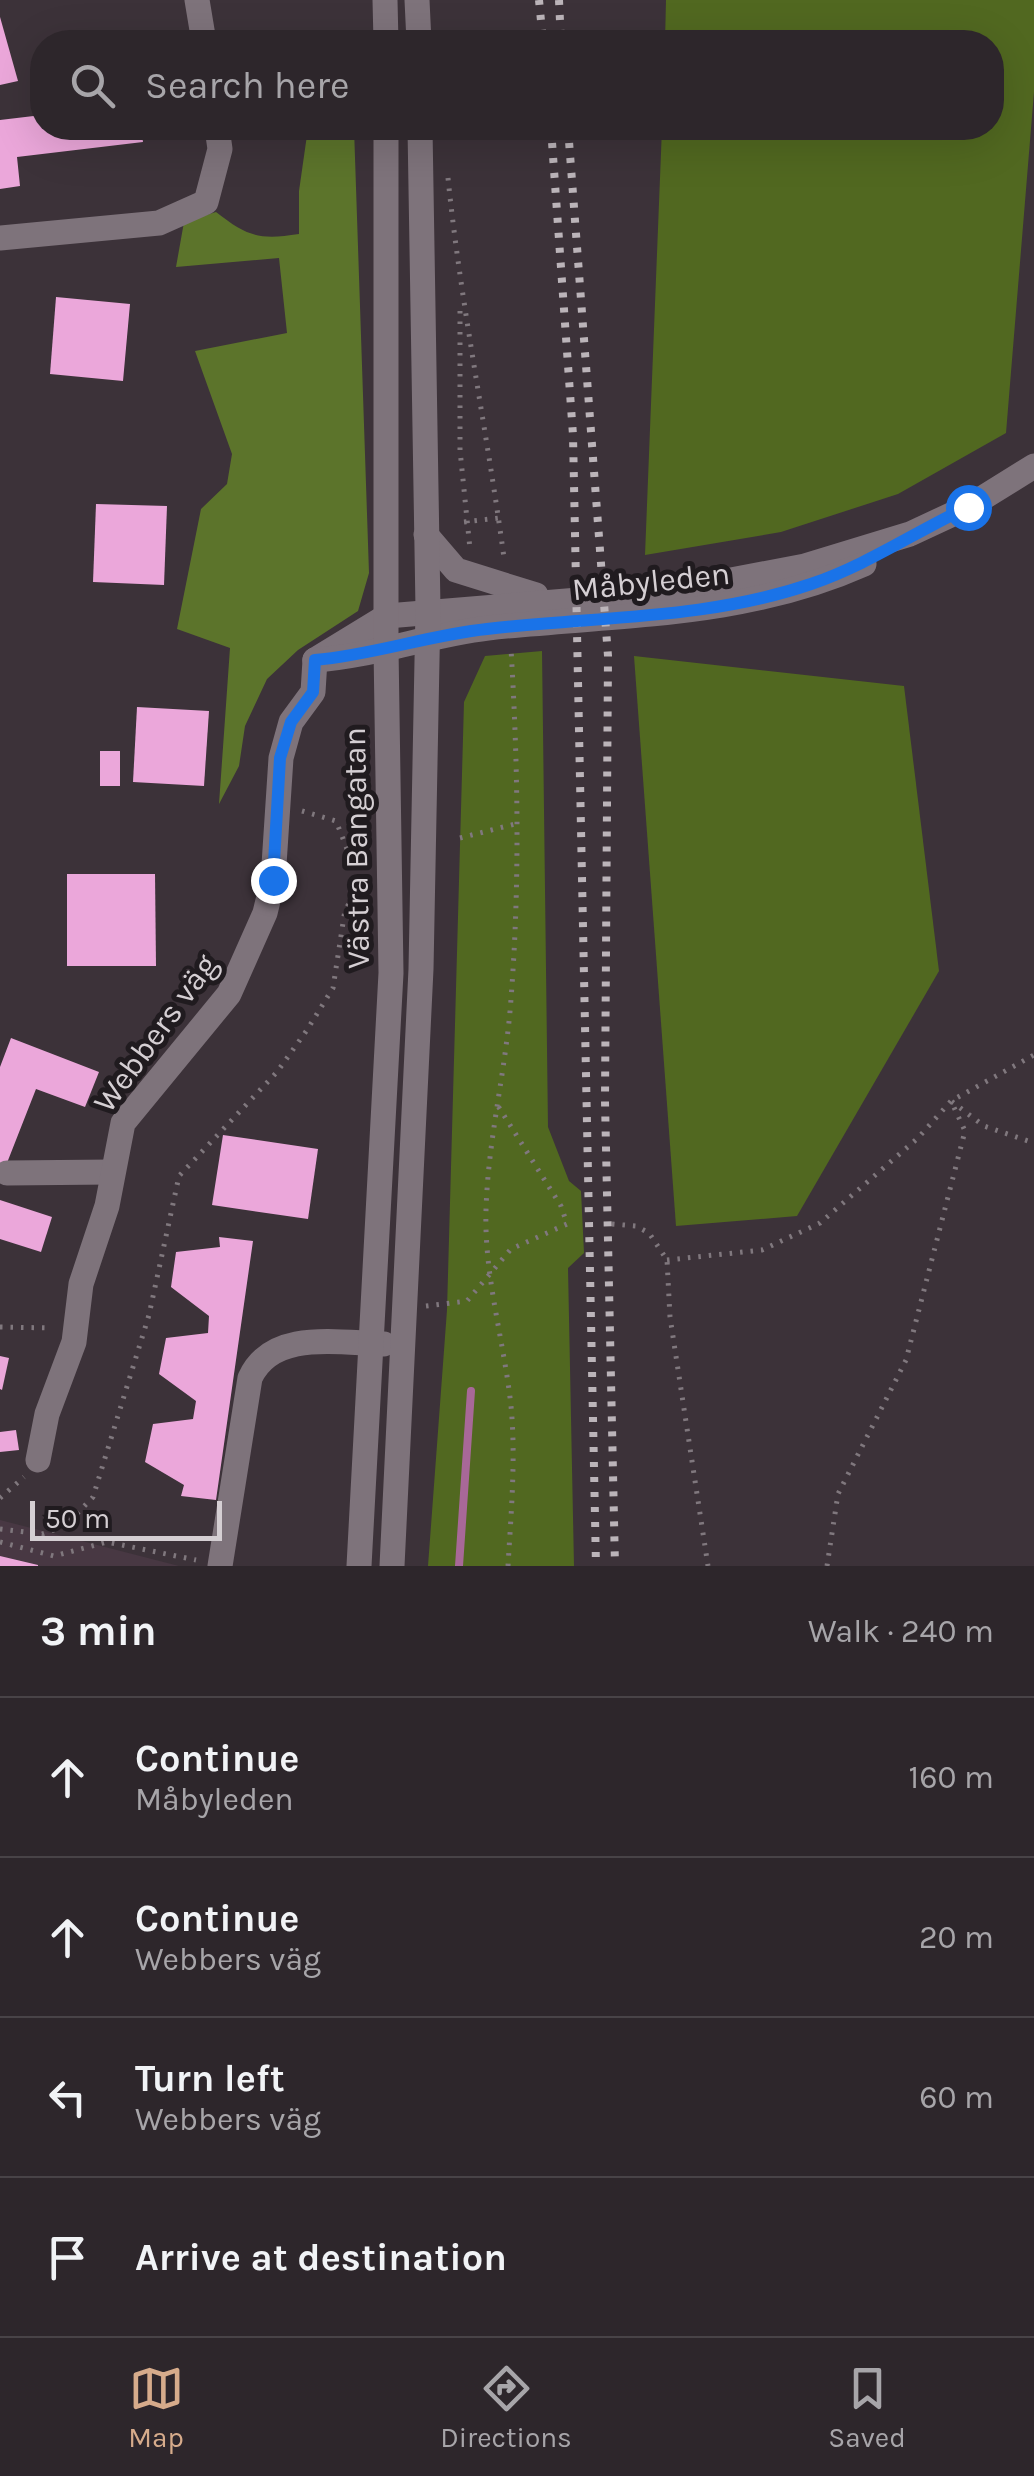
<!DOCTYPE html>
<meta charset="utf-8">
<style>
:root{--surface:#2d262b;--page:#352e33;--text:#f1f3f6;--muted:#a7a5a9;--line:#484347;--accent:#d6ab8b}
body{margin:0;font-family:Karla,sans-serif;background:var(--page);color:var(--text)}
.scale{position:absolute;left:30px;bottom:25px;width:192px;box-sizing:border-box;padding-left:10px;border:5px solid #d5cfd3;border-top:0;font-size:28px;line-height:35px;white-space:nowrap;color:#d5cfd3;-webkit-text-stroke:8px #201b1f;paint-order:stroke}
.stop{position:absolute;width:30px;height:30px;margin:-22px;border:8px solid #1a73e8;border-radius:50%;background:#fff}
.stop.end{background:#1a73e8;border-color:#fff;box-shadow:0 2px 10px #0008}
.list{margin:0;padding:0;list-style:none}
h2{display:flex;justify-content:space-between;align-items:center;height:130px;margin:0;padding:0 40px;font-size:42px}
h2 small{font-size:32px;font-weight:400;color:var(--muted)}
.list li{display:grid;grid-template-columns:65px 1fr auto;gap:30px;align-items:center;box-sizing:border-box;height:160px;padding:0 40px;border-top:2px solid var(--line)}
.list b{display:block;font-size:38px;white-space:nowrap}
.list p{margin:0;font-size:32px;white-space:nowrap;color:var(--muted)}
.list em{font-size:32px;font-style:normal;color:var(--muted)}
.icon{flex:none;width:55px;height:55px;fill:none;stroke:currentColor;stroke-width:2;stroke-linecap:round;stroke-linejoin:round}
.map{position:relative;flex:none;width:1034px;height:1566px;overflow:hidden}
.search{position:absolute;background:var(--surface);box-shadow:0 10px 40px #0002;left:30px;right:30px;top:30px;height:110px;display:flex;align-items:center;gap:25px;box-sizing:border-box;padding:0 35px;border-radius:40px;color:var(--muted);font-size:38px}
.sheet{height:770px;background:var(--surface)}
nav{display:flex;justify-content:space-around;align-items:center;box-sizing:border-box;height:140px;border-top:2px solid var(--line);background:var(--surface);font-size:28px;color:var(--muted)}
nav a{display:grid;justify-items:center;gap:5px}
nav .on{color:var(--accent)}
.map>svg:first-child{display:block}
</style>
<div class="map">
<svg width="1034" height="1566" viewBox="0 0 1034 1566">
<rect width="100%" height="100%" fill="#3c3239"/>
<!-- built -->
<path fill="#483843" d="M0,1520L179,1566H0Z"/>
<!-- green -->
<g fill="#516820">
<path d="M666,0H1034V92L1006,433L898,494L781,532L645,555L662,128H992V42H665Z"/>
<path d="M542,651L548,1127L569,1181L581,1191L584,1253L568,1268L574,1566H428L447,1310L464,702L485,656Z"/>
<path d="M634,656L904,686L939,971L797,1216L676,1226Z"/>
</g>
<!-- forest -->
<path fill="#5c742b" d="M308,128H354L369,573L358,611L298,650L267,679L245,726L239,766L219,804L230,648L177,629L201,509L227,484L232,454L195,351L287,333L279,258L176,267L184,222L216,212C248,237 260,240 299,234V191Z"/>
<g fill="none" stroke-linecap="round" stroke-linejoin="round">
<!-- stream -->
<path stroke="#a86898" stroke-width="8" d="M459,1566L471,1391"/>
</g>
<!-- building -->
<g fill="#eba7da">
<path d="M0,17L18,81L0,85Z"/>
<path d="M42,115V128H141L143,142L17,157L20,186L0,189V120Z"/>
<path d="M56,297L130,304L123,381L50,374Z"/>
<path d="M96,504L167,506L164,585L93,582Z"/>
<path d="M137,707L209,711L204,786L133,782Z"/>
<rect x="100" y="751" width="20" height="35"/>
<path d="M67,874H155L156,966H67Z"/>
<path d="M11,1038L99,1072L85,1107L36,1089L5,1168L0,1166V1067Z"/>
<path d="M223,1135L318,1149L308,1219L212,1205Z"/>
<path d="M0,1200L52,1217L41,1252L0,1239Z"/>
<path d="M219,1237L253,1241L216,1500L181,1496L184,1485L145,1462L153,1424L193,1419L196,1401L159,1374L166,1338L208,1333L209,1316L171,1287L176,1252L220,1247Z"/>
<path d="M0,1356L9,1358L2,1390L0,1389Z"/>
<path d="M16,1430L19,1450L0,1452V1432Z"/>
<path d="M0,1556L38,1565V1566H0Z"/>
</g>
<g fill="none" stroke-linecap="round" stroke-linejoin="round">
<!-- path -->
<g stroke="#80787e" stroke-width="5" stroke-dasharray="2.5 8" stroke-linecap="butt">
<path d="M448,178C461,306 487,431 504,558"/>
<path d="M460,311V450L470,549"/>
<path d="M464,522L499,518"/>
<path d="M302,811L336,821L360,882"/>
<path d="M460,838L519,823"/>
<path d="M612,1224L636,1226L649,1233L667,1260L670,1317L708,1566"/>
<path d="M667,1260L762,1250L820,1223L918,1138L951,1101L1034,1055"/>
<path d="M426,1306L467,1301L511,1249L567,1224L561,1206L498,1106"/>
<path d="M0,1327L52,1328"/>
<path d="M0,1498L24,1477"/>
<path d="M0,1529L42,1534L65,1526L93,1497L149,1315L179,1176L277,1072L307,1030L333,988L345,910L366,878"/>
<path d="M0,1542L54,1556L107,1542L196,1560"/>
<path d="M508,1566C511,1514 516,1458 511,1406C504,1341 484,1276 486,1210C488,1139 506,1070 511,999C520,882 518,766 511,649"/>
<path d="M827,1566L838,1494L906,1360L965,1131L951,1101L984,1126L1034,1143"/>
</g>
<!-- minor -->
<g stroke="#7e737b" stroke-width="25">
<path d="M197,0L204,42"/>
<path d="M385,0L386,42"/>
<path d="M417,0L419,42"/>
<path d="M0,238L159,223L206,202L220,149L217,128"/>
<path d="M426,535L456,570L536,595"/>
<path d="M315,660L387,616L663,593L805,566L910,534L968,507L1034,466"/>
<path d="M315,660C374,656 429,635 488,628C617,614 743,618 864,564"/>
<path d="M7,1173L112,1172"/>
<path d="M38,1460L47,1414L74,1342L81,1284L107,1206L123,1123L229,994L265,913L273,880L281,758L291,722L313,692L315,660"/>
<path d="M220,1566L250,1378C272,1329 339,1343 384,1344"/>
<path d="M359,1566L391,973L386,648V128"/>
<path d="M392,1566L421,969L428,609L420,128"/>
</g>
<!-- rail -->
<g stroke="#bbb4b9" stroke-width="8" stroke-dasharray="5 10" stroke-linecap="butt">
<path d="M539,0L543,42"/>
<path d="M559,0L561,42"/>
<path d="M551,128L573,435L596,1566"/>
<path d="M568,128L608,656L605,1101L615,1566"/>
</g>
</g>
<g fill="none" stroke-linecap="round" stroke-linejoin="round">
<!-- route -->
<path stroke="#1a73e8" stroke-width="12" d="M273,880L280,758L291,722L313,692L315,660C373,655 429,635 487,629C597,616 706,620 811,584C867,565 915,532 968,507"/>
</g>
<g text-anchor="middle" stroke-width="10" stroke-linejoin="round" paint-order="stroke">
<!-- street labels -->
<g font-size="32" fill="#d5cfd3" stroke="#201b1f">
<text transform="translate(651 581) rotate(-6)" y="11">Måbyleden</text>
<text transform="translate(356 848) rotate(-91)" y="11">Västra Bangatan</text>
<text transform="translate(155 1033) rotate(-54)" y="11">Webbers väg</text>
</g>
</g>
</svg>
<div class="scale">50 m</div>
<div class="stop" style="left:968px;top:507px"></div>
<div class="stop end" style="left:273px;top:880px"></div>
<div class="search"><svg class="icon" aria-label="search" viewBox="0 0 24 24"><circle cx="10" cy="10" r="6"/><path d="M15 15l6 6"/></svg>Search here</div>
</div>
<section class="sheet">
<h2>3 min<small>Walk · 240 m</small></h2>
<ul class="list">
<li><svg class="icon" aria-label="ahead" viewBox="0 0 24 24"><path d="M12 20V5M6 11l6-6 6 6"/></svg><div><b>Continue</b><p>Måbyleden</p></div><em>160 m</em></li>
<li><svg class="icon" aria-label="ahead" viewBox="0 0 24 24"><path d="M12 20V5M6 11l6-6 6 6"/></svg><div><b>Continue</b><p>Webbers väg</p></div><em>20 m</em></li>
<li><svg class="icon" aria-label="left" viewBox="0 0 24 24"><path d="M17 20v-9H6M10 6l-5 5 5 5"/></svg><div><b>Turn left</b><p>Webbers väg</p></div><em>60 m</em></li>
<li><svg class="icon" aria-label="arrive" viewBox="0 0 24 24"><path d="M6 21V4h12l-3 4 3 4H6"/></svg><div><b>Arrive at destination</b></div></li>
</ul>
</section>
<nav>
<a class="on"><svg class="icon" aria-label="map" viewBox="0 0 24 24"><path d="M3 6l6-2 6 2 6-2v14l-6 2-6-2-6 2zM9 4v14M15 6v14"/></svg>Map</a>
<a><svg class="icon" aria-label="directions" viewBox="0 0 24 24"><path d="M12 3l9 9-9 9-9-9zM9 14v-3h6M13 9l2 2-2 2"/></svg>Directions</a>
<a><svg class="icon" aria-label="saved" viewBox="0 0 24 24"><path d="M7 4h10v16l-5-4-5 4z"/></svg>Saved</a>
</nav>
